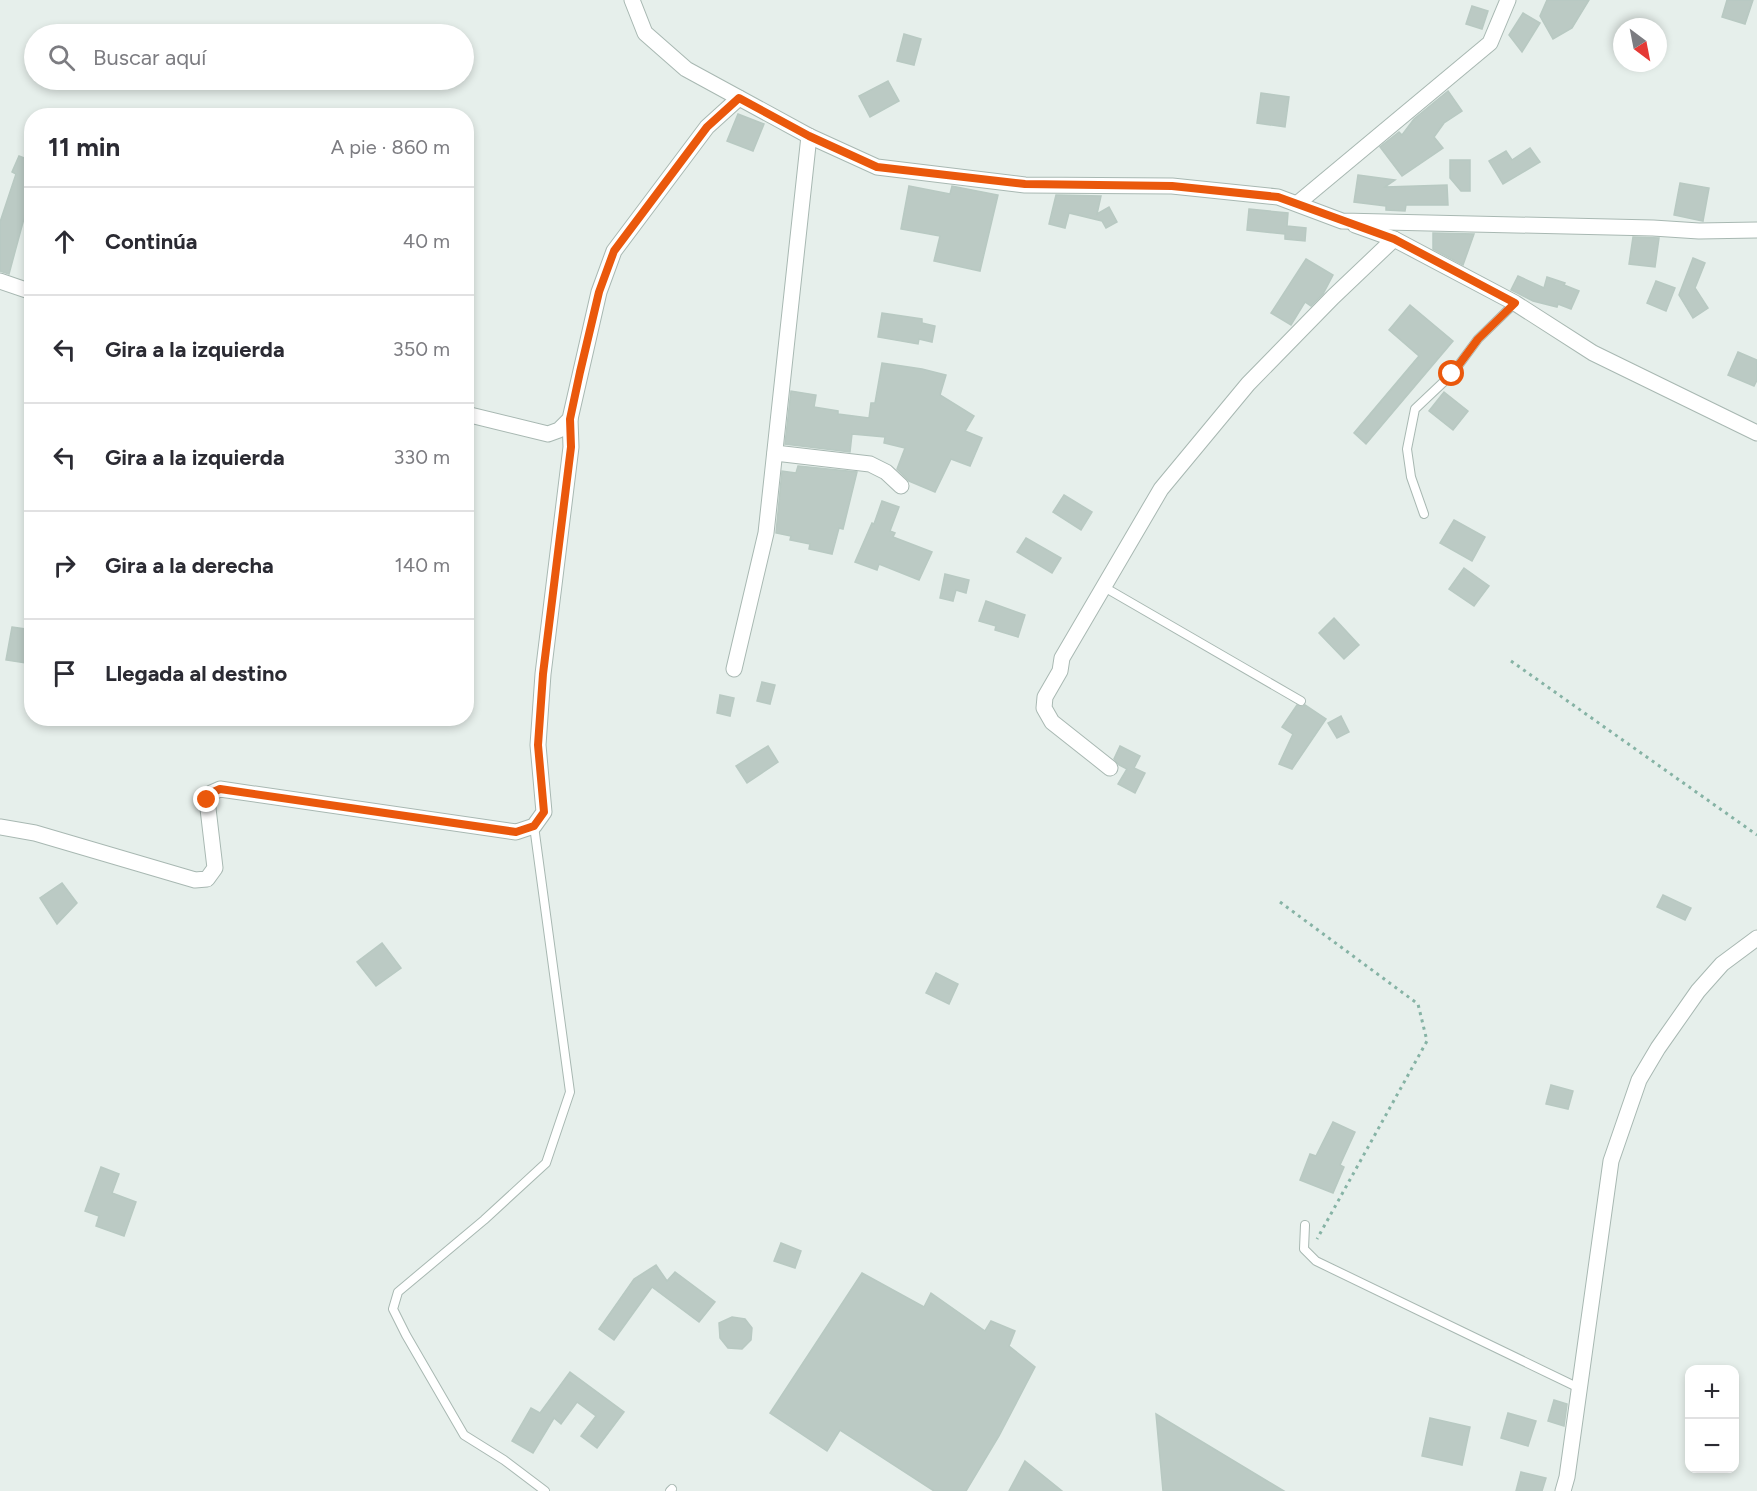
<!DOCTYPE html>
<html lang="es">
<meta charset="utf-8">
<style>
:root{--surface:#fff;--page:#f2f2f3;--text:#2b2b33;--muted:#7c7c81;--line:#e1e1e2}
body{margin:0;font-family:Figtree,sans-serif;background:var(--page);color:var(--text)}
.controls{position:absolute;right:18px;bottom:18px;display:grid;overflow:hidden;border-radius:12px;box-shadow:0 3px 9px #0003}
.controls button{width:54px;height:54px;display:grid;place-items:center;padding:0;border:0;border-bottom:2px solid var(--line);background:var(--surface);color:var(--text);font:30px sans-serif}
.compass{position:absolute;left:1613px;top:18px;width:54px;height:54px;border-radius:50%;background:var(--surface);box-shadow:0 3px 9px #0003;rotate:148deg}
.stop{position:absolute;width:18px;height:18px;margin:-14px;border:4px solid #ea580c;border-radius:50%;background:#fff}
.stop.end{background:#ea580c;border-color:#fff;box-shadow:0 2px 6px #0008}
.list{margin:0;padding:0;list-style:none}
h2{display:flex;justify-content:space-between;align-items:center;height:78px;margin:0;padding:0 24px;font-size:26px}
h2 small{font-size:20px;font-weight:400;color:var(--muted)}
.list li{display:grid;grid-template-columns:39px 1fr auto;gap:18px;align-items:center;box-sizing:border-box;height:108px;padding:0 24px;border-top:2px solid var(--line)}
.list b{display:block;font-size:22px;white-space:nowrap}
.list em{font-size:20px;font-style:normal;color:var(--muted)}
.icon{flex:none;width:33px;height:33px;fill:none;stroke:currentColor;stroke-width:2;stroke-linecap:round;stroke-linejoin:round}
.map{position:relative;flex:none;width:1757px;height:1491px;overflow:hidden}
.search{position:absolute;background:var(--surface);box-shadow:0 3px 9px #0003;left:24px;top:24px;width:450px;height:66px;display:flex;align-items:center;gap:15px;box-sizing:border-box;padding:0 21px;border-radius:33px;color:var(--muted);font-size:22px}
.panel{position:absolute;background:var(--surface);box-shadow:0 3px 9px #0003;left:24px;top:108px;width:450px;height:618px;border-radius:24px}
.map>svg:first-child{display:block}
</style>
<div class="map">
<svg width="1757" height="1491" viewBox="0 0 1757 1491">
<rect width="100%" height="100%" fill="#e6efeb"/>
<!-- building -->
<g fill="#bbcac4" stroke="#b8c9c2" stroke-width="1.5">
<path d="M1547,0H1589L1572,28L1553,39L1540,16Z"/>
<path d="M1727,0H1753L1745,24L1722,17Z"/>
<path d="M1472,6L1488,11L1482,29L1466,24Z"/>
<path d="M1523,13L1540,23L1522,52L1509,35Z"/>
<path d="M904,34L921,39L914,65L897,61Z"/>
<path d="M888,81L899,101L870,117L859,96Z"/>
<path d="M1448,91L1462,111L1444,123L1434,137L1443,148L1402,176L1380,147L1399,132L1402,135L1414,119Z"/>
<path d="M1261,93L1289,97L1285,127L1257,123Z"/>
<path d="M738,114L764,124L753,151L727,141Z"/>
<path d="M1530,148L1540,162L1503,184L1489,161L1506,151L1512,160Z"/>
<path d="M19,156L32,161V189L9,274L0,271V222L16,174L12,172Z"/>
<path d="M1450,160H1470V191H1461L1450,178Z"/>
<path d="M1358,175L1395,180L1385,187L1447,185L1448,205H1406L1405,211L1386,210V206L1354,202Z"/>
<path d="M1680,183L1709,188L1703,221L1674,215Z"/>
<path d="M909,186L950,194L952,186L998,195L980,271L934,261L940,236L901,229Z"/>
<path d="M1056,195L1101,196L1097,214L1109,207L1117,222L1106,228L1102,221L1069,213L1065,228L1049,224Z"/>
<path d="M1249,209L1288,213L1287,226L1306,228L1305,241L1285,239V234L1247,230Z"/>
<path d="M1433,233L1474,234L1463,265L1433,249Z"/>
<path d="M1633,237L1659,238L1655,267L1629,264Z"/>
<path d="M1693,258L1705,263L1695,288L1708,308L1693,318L1679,295Z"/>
<path d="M1306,259L1333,275L1323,294L1311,306L1305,302L1291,325L1271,313Z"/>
<path d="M1518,276L1544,288L1547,277L1565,283L1564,285L1579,291L1571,309L1558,304L1557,307L1533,301L1511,290Z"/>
<path d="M1656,281L1675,288L1666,311L1647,303Z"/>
<path d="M1410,305L1453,341L1366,444L1354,433L1419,356L1389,330Z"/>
<path d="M882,313L922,319V323L935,326L932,342L919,339L918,344L878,337Z"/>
<path d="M1738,352L1757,360V380L1754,386L1728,375Z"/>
<path d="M882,363L922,369L946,375L940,395L974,416L965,431L982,438L970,466L951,459L935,492L909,481L897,469L905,448L884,443L885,437L852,434L850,452L785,444L791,391L816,395L814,407L838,411V414L869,418L871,403H875Z"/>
<path d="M1444,392L1468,411L1453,430L1429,411Z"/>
<path d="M798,466L857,472L843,529L839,528L832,554L809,549L810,544L790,540L791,536L776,533L782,471L796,473Z"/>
<path d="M1064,495L1092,512L1081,530L1053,512Z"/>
<path d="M882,501L899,507L890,531L895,533L893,537L932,552L919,580L879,564L877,570L855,562L872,523L874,524Z"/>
<path d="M1454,520L1485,537L1472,561L1440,543Z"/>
<path d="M1026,538L1061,558L1052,573L1017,552Z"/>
<path d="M1464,568L1489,586L1474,606L1449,589Z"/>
<path d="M945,574L969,580L966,593L956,590L953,601L940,598Z"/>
<path d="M986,601L1025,615L1018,637L995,630L996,626L979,621Z"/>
<path d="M1334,618L1359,645L1344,659L1319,633Z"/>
<path d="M12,627L32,630V664L6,660Z"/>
<path d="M762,682L775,685L770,704L757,701Z"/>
<path d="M720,695L734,698L730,716L717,713Z"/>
<path d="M1297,705L1302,707L1305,705L1326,719L1292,769L1279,764L1293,734L1282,727Z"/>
<path d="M1341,716L1349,732L1337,738L1328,723Z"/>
<path d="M768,746L778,762L747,783L736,766Z"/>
<path d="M1120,746L1140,756L1134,768L1145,773L1135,793L1118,784L1127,769L1119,765L1114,759Z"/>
<path d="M62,883L77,903L57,924L40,898Z"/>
<path d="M1663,895L1691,908L1685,920L1657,907Z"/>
<path d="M382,943L401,968L376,986L357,962Z"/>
<path d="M936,973L958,984L949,1004L926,993Z"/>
<path d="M1551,1085L1573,1091L1568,1109L1546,1104Z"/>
<path d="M1333,1122L1355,1132L1340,1165L1344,1167L1333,1193L1300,1180L1310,1154L1316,1156Z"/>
<path d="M101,1167L119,1174L112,1193L136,1202L124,1236L96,1226L99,1216L85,1211Z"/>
<path d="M781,1243L801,1251L795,1268L774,1261Z"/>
<path d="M656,1265L667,1281L675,1272L715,1302L699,1322L652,1287L614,1340L599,1329L634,1279Z"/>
<path d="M862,1273L924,1307L931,1293L985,1331L991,1321L1015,1331L1009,1346L1035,1367L999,1436L966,1491H934L840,1430L827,1451L770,1413Z"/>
<path d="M732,1317L745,1319L752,1328L751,1340L742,1349L728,1348L720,1338L719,1323Z"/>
<path d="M570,1372L624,1412L597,1448L581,1436L596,1416L577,1402L561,1424L554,1418L533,1453L512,1441L531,1408L540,1413Z"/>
<path d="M1554,1400L1567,1404L1564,1426L1548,1421Z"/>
<path d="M1508,1413L1536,1421L1528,1446L1501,1438Z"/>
<path d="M1156,1414L1284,1491H1163Z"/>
<path d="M1430,1418L1470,1427L1462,1465L1422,1456Z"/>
<path d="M1025,1461L1062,1491H1009Z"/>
<path d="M1521,1472L1546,1478L1542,1491H1516Z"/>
</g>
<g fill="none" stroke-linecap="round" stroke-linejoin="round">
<!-- service casing -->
<g stroke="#a8b8b2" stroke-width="10">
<g id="service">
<path d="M1424,514L1411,477L1407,449L1415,409L1452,374L1478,339L1515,303"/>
<path d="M1104,587L1301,701"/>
<path d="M534,826L570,1092L546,1163L484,1220L398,1292L393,1309L406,1335L464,1435L504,1460L545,1491"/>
<path d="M1305,1225L1304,1249L1316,1261L1579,1388"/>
<path d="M670,1491L672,1489"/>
</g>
</g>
<!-- minor casing -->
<g stroke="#a8b8b2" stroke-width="17">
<g id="minor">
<path d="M632,0L645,33L686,69L809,136L877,167L1025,185L1172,186L1278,197L1342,221L1653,228L1699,231L1757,230"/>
<path d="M1298,203L1490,43L1508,0"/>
<path d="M1355,225L1394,239L1515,303L1593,353L1757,433"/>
<path d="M0,281L32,292"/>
<path d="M466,414L548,434L559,430L570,419L599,292L614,251L707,127L739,98"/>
<path d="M775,453L870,464L886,472L901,486"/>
<path d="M734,669L766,533L809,136"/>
<path d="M1110,768L1052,722L1044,708L1045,697L1060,671L1062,658L1161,489L1248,384L1333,297L1394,239"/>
<path d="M0,827L35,833L195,880L207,879L215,868L207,800L211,793L220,789L516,832L534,826L544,812L538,745L543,674L571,447L570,419"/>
<path d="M1563,1491L1567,1477L1611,1161L1639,1080L1658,1048L1698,991L1722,964L1757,938"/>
</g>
</g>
<!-- path -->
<g stroke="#86b3a5" stroke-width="3" stroke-dasharray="3 4.5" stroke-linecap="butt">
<path d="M1511,661L1757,835"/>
<path d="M1280,902L1418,1004L1427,1041L1317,1239"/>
</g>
<!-- service -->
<use href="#service" stroke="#fff" stroke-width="8"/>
<!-- minor -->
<use href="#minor" stroke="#fff" stroke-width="15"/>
</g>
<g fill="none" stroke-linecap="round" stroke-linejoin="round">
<!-- route -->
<path stroke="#ea580c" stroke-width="8" d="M207,800L211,793L220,789L516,832L534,826L544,812L538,745L543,674L571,447L570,419L580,372L599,292L614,251L707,127L739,98L809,136L877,167L1025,184L1172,186L1278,197L1394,239L1515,303L1478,339L1452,374"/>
</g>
</svg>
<div class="controls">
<button>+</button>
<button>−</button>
</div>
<svg class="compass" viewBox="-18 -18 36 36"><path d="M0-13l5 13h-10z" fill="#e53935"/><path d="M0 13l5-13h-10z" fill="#7c7c81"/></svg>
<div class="stop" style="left:1452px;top:374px"></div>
<div class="stop end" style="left:207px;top:800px"></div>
<div class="search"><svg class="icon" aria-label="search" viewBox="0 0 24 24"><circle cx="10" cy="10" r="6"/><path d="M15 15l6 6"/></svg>Buscar aquí</div>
<section class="panel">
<h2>11 min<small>A pie · 860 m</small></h2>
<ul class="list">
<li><svg class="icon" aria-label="ahead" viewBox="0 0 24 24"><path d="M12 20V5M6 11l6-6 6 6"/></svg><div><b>Continúa</b></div><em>40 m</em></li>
<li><svg class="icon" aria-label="left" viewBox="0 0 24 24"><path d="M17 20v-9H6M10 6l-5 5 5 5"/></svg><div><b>Gira a la izquierda</b></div><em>350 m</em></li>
<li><svg class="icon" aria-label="left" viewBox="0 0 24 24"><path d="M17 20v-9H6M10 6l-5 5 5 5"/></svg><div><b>Gira a la izquierda</b></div><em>330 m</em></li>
<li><svg class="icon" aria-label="right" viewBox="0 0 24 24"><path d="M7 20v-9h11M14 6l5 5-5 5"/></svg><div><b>Gira a la derecha</b></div><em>140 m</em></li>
<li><svg class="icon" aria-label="arrive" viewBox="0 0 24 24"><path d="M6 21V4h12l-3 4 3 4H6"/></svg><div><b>Llegada al destino</b></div></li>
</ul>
</section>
</div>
